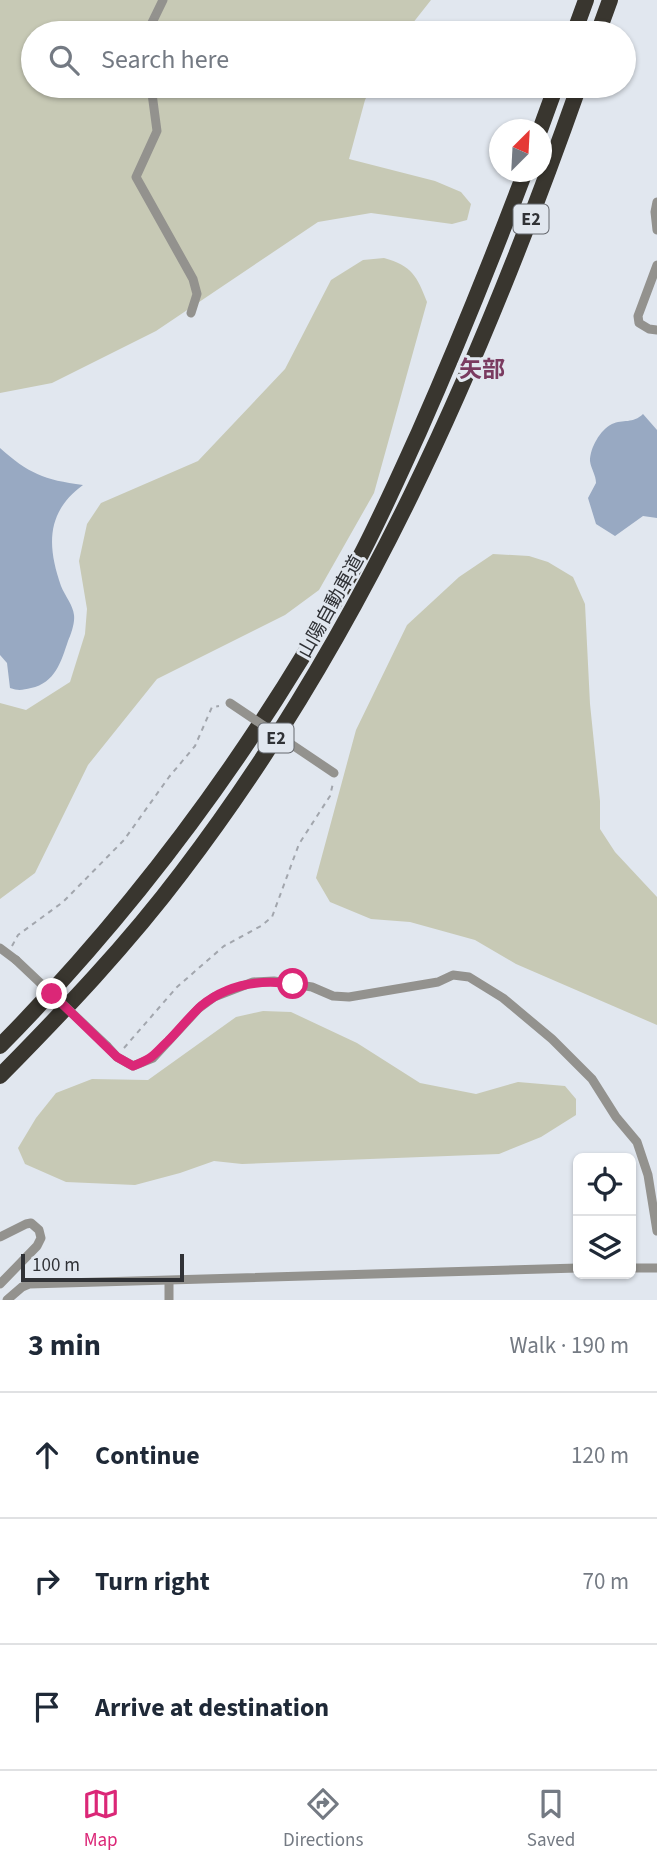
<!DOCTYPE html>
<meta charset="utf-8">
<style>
:root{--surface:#fff;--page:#f2f2f3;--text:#1f2937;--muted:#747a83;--line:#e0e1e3;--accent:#db2777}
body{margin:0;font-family:"Source Sans 3","Noto Sans JP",sans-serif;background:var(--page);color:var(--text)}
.controls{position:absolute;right:21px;bottom:21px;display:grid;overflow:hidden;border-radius:10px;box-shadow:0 2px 5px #0004}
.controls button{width:63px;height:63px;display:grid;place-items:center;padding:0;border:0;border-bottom:2px solid var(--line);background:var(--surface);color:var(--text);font:35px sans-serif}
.compass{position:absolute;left:489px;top:119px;width:63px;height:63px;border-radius:50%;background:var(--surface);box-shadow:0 2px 5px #0004;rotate:24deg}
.scale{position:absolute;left:21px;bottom:18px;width:163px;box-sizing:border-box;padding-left:7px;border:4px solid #303236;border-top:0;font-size:19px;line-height:24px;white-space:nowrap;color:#303236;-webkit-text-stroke:5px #e1e7ef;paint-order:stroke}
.stop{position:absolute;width:21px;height:21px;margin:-16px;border:5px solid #db2777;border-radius:50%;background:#fff}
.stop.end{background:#db2777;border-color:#fff;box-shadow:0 2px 7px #0008}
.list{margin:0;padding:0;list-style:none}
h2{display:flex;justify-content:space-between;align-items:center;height:91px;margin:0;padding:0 28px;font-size:30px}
h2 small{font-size:23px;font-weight:400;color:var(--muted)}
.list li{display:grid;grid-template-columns:46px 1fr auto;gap:21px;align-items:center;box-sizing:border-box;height:126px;padding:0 28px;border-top:2px solid var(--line)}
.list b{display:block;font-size:26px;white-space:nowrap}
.list em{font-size:23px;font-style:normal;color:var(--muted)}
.icon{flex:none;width:38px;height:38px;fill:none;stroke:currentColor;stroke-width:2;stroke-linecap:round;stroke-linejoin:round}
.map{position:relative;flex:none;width:657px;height:1300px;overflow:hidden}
.search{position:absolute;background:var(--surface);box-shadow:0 2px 5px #0004;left:21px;right:21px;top:21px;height:77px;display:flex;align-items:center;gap:18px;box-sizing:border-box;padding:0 24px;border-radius:38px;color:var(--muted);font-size:26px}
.sheet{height:469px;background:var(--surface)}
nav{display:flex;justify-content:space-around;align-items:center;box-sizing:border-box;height:98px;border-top:2px solid var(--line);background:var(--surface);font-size:19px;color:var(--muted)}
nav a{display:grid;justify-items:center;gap:4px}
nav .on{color:var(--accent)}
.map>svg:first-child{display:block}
</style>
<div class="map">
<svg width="657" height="1300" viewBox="0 0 657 1300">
<rect width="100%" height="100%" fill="#e1e7ef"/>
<!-- green -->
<g fill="#c7c9b5">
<path d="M0,0H431L405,33H33V86H372L365,100L349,159L435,181L461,192L471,204L467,220L452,224L371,213L318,222L156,331L52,383L0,393Z"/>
<path d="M384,258C412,266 417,276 427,302L374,493L319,590L285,615L157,679L88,765L35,873L0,899V703L26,710L70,682L85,634L87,609L79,561L87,524L101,503L198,461L285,369L331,280L363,260Z"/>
<path d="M493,554L529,556L548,562L573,577L585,604L590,704L600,801V829L615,852L657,897V1025L516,964L475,940L410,922L371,919L330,902L316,878L356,730L407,625L459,577Z"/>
<path d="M263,1011L291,1012L357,1043L420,1083L476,1094L518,1082L565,1086L576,1099V1115L541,1137L499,1154L242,1164L214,1161L180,1173L135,1185L66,1182L25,1164L18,1148L36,1118L56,1093L92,1079L148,1080L236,1017Z"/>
</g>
<!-- water -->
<g fill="#98a9c2">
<path d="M643,414L657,430V518L643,516L615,536L596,524L588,498L596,483C596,475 591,469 590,461C590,448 600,430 612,424C623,419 633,424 643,414Z"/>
<path d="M0,448C28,473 44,480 83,485C46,512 47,546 61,586C65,596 73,605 74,615C75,623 71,634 68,641C61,662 55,683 31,688C23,690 18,691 10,688L7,663L0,655Z"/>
</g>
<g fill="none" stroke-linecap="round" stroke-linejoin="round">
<!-- path -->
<g stroke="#a2a6ad" stroke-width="2" stroke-dasharray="5 5" stroke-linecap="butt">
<path d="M12,946L18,935L63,902L124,840L169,777L195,746L212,707L219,706"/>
<path d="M124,1048L177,987L224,946L261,926L272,917L299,844L330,796L333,783"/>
</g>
<!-- street -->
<g stroke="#93928e" stroke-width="9">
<path d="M147,33L163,0"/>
<path d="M151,86L157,131L136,177L193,279L197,294L191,313"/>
<path d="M657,202L655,212L657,230"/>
<path d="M657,265L638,316L639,323L649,329L657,330"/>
<path d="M0,948L16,960"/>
<path d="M107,1046L117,1057L133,1066L153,1058L199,1008L214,997L253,982L274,981L312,987L333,996L349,997L438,982L453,975L469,977L503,998L552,1039L592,1079L616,1117L637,1142L648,1175L657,1231"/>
<path d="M0,1237L26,1224L31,1223L39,1230L41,1238L37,1246L0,1284"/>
<path d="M631,1268H657"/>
<path d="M169,1281V1300"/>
<path d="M7,1300L22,1287L29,1284L578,1268"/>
</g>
<!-- highway -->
<g stroke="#39362f" stroke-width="16">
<path d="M574,33L586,0"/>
<path d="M598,33L610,0"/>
<path d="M540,130L556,86"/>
<path d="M0,1046C140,904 257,744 353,570C377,526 398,478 419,432C457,346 492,259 525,172"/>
<path d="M0,1076C64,1011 127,945 182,872C362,636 481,364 579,86"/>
</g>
<!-- street-bridge -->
<g stroke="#93928e" stroke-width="9">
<path d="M230,703L334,773"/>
<path d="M16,960L107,1046"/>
</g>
</g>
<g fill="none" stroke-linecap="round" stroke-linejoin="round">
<!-- route -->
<path stroke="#db2777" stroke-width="9" d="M52,994L117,1057L133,1066C154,1058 152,1056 168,1041C179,1030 189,1017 201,1006C228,984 259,979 293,984"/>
</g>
<g text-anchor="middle" stroke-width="6" stroke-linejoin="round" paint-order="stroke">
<!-- shield labels -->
<g fill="#e1e7ef" stroke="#65686e" stroke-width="2">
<rect x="513.5" y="204.5" width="35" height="29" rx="5"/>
<rect x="258.5" y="723.5" width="35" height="29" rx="5"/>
</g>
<g font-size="18" font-weight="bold" fill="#303236">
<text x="531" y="225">E2</text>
<text x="276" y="744">E2</text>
</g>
<!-- street labels -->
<g font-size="19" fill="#303236" stroke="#e1e7ef">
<text transform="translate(330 606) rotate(-61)" y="7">山陽自動車道</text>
</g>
<!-- quarter labels -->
<g font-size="23" font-weight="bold" fill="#7a3b60" stroke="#e1e7ef">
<text x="482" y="377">矢部</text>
</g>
</g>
</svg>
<div class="controls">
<button><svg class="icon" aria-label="locate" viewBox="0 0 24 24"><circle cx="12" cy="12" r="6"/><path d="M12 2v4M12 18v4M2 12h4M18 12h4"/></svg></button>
<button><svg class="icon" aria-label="layers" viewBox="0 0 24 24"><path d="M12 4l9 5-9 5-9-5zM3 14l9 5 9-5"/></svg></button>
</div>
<svg class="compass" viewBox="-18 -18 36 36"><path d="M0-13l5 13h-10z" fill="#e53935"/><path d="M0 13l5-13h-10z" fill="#747a83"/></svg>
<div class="scale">100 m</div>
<div class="stop" style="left:293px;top:984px"></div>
<div class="stop end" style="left:52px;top:994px"></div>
<div class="search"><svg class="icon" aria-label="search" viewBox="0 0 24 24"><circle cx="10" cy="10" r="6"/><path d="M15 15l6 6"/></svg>Search here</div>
</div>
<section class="sheet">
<h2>3 min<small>Walk · 190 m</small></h2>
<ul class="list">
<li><svg class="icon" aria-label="ahead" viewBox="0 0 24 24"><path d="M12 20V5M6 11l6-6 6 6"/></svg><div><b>Continue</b></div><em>120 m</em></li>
<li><svg class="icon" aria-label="right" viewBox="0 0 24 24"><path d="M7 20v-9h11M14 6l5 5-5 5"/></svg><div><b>Turn right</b></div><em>70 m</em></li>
<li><svg class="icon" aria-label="arrive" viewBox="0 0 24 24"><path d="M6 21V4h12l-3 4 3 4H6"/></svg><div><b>Arrive at destination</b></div></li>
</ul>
</section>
<nav>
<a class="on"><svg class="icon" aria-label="map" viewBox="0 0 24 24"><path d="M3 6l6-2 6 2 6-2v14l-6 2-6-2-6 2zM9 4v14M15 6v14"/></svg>Map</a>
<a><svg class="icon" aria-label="directions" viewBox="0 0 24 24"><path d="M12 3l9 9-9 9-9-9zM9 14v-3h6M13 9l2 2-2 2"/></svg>Directions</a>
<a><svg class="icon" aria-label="saved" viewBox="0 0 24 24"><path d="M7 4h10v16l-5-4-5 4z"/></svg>Saved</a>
</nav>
